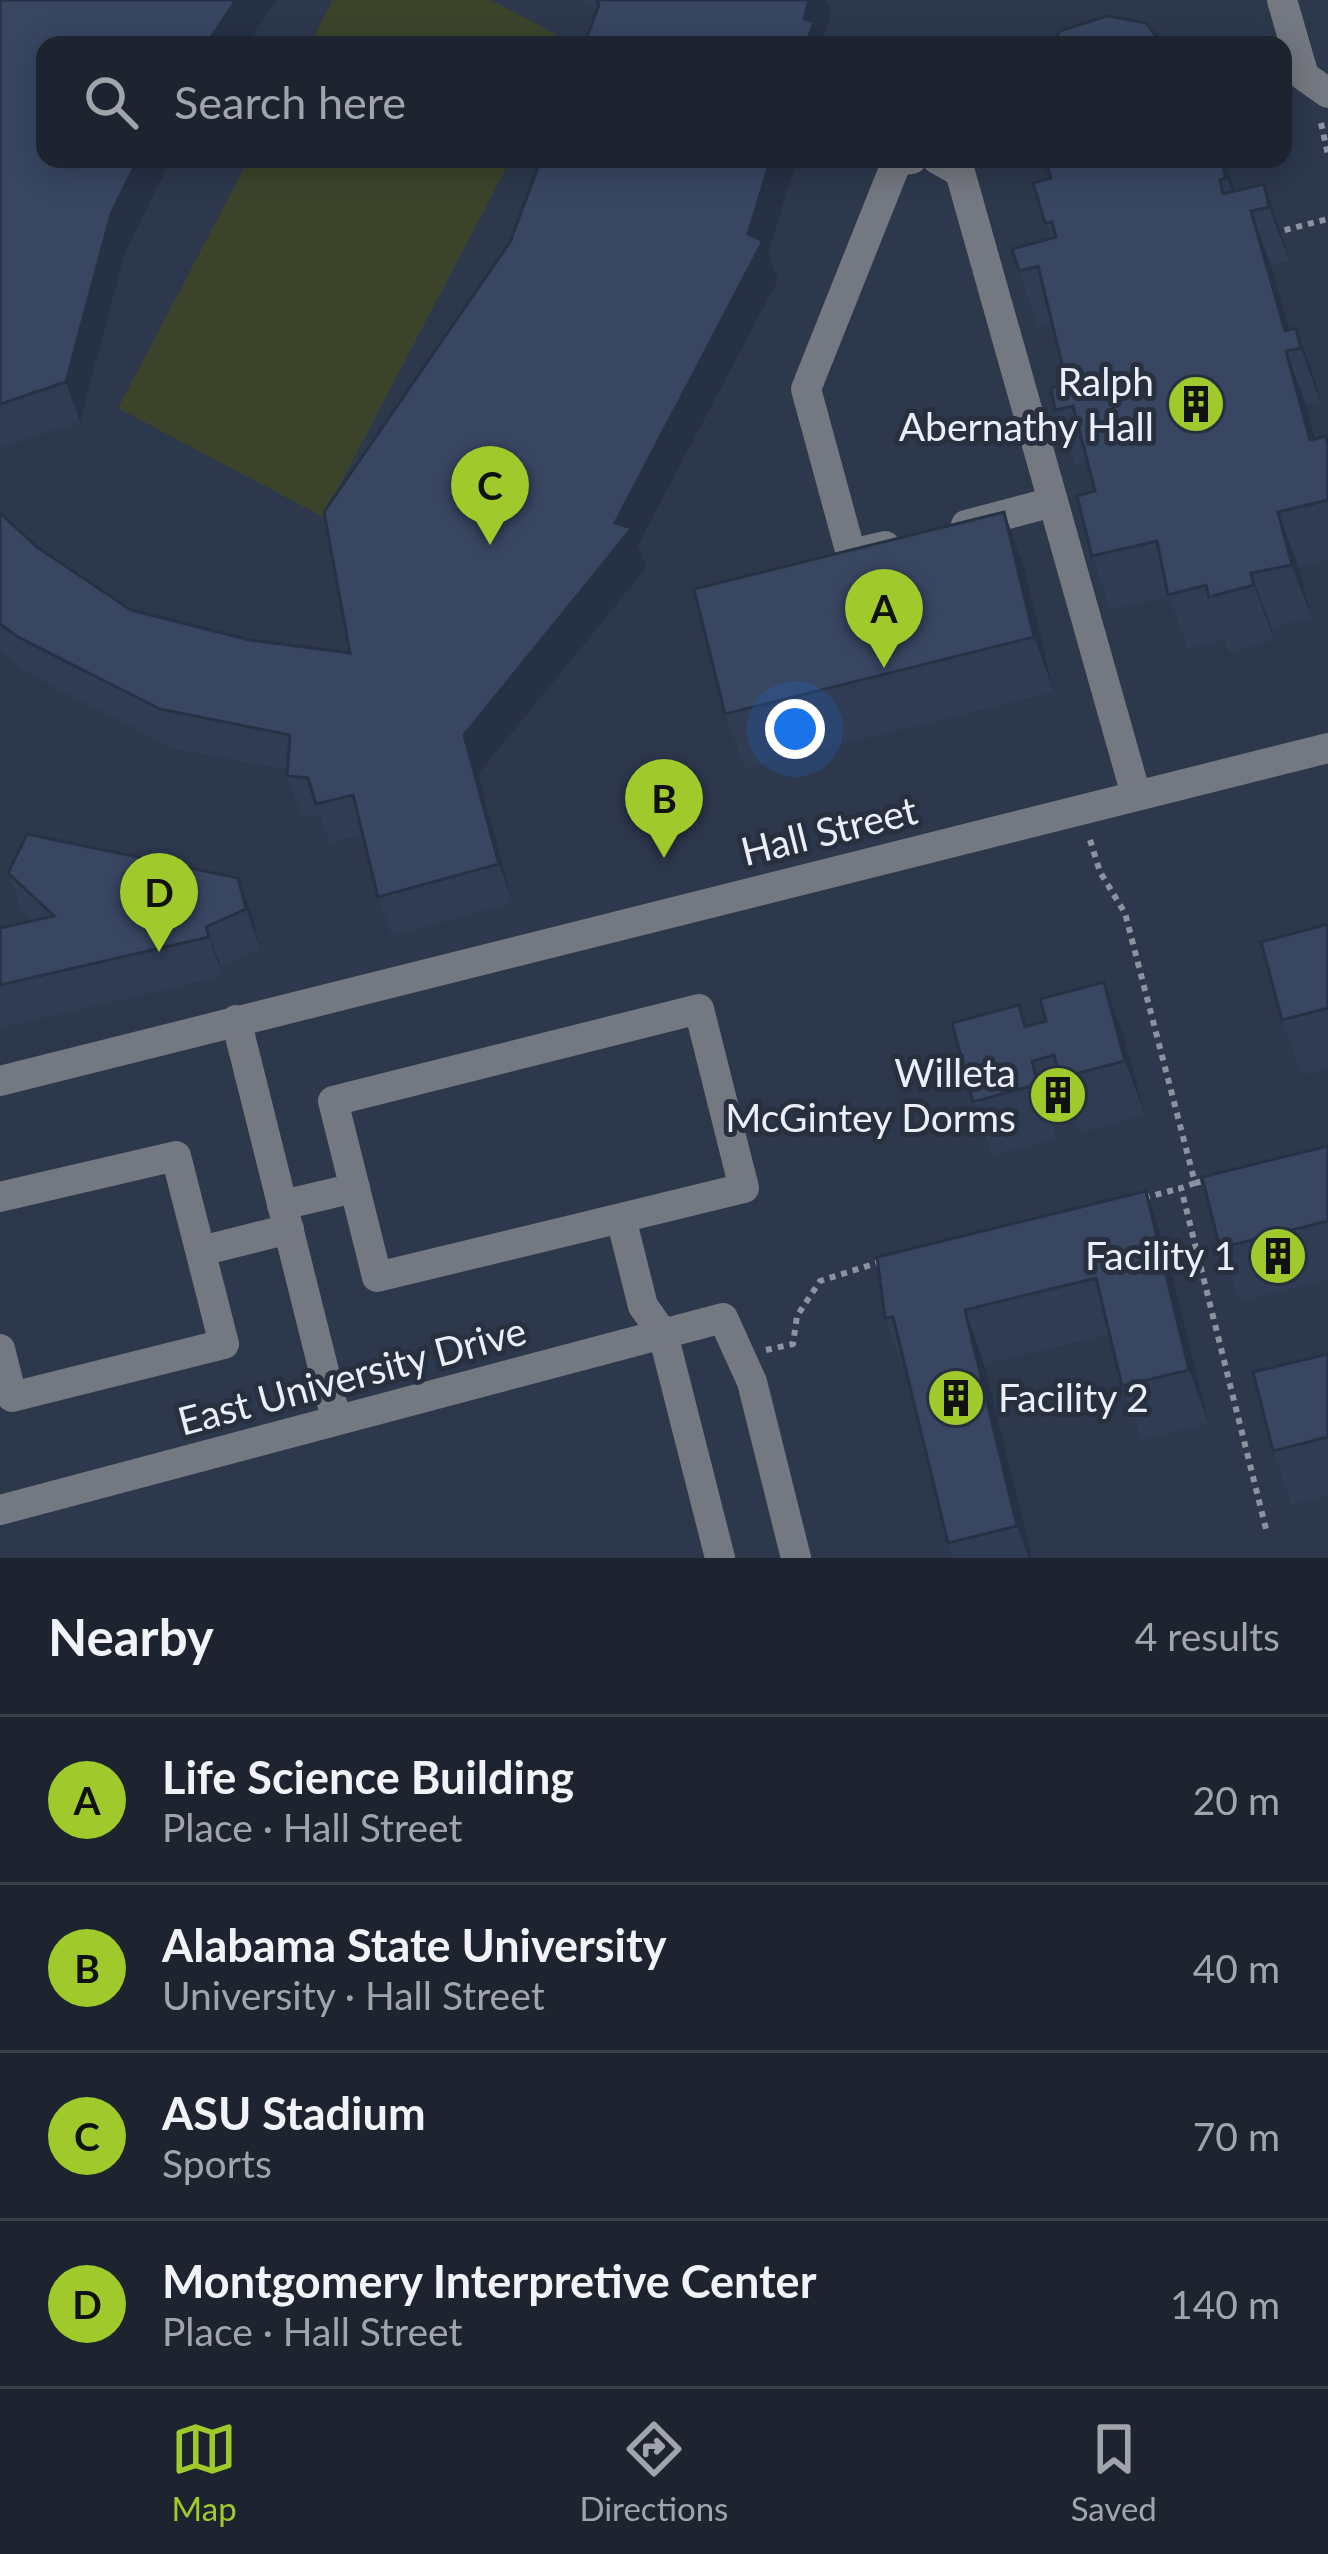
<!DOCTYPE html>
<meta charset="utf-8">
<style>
:root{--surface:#1e242f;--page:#262c37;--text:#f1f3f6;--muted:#a1a4aa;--line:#3c414b;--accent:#a0c92b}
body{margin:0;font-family:Lato,sans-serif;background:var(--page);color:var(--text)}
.you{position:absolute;left:795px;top:729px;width:42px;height:42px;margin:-30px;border:9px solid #fff;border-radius:50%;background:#1a73e8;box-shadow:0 0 0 18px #1a73e833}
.badge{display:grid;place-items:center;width:78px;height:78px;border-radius:50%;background:var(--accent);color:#111;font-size:39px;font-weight:700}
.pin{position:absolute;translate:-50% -99px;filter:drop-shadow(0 3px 6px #0008)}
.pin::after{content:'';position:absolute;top:63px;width:42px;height:36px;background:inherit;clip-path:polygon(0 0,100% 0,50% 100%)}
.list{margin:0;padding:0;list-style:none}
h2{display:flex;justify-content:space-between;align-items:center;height:156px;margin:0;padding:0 48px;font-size:51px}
h2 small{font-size:39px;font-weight:400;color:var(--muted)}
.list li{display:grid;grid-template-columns:78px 1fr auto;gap:36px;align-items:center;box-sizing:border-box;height:168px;padding:0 48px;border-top:3px solid var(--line)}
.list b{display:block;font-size:45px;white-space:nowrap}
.list p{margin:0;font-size:39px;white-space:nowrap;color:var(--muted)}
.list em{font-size:39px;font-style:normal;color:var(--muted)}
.icon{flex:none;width:66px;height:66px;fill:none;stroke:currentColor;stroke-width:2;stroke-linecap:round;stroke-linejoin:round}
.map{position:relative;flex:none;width:1328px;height:1558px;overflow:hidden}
.search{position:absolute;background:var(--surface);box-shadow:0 6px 30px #0003;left:36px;right:36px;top:36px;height:132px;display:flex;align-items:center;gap:30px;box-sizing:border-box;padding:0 42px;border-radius:24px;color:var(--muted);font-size:45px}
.sheet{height:828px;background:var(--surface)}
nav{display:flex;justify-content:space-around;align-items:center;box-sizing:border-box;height:168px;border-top:3px solid var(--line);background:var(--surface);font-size:33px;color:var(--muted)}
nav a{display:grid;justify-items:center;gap:6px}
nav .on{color:var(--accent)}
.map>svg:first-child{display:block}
</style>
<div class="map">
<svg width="1328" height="1558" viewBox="0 0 1328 1558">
<rect width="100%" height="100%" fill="#28303f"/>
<!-- built -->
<path fill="#2d384d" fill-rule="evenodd" d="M0,0H1328V1558H0ZM45,45H1283V159H45Z"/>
<!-- green -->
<g fill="#3b442b">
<path d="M333,0H491L572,43L309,45Z"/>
<path d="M249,159H511L323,517L118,408Z"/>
</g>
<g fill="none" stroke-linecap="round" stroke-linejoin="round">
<!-- path -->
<g stroke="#8c929f" stroke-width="6" stroke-dasharray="6 6" stroke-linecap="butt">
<path d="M1321,123L1328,155"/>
<path d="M1273,233L1328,219"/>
<path d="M1090,840L1100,872L1125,913L1195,1183L1208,1180"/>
<path d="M1195,1183L1181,1188L1267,1533"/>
<path d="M1144,1198L1181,1188"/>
<path d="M766,1350L793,1344L797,1316L820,1281L880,1262"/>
</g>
<!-- minor -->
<g stroke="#747880" stroke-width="30">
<path d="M1282,0L1304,76L1328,93"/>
<path d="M937,159L960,172L1136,795"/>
<path d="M966,525L1053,502"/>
<path d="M885,546L851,554L806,389L897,161L912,159"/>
<path d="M236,1020L336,1419"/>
<path d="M0,1081L1328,748"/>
<path d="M0,1197L176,1156L224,1344L12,1397L0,1349"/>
<path d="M282,1205L355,1188"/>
<path d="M621,1218L377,1277L333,1101L699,1009L744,1188L621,1218L643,1306L663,1334L720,1558"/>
<path d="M201,1251L289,1229"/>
<path d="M0,1510L723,1318L752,1382L796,1558"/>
</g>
</g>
<!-- wall -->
<g fill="#303c54">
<path d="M0,0H277L247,45H45V159H171L125,253L80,422L0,448Z"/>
<path d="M584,0H826L831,12L822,45L598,8Z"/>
<path d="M1224,159L1235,191L1264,184L1283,239L1289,261L1271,265L1289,330L1296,328L1316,382L1320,402L1306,405L1315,439L1328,441V559L1298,566L1312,619L1271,627L1274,640L1229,652L1225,640L1188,649L1169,597L1111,610L1092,556L1095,491L1087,462L1075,465L1055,410L1067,384L1052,322L1038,325L1019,271L1051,238L1045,223Z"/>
<path d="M768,254L778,280L638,545L646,568L478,774L513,903L392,936L378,897L363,835L330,843L321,817L301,815L287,776V770L174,749L33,676L0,652V513L37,547L131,610L250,640L350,653Z"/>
<path d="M1004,512L1024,567L1054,692L745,768L725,714Z"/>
<path d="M8,873L238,878L253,917L260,949L221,966L223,976L0,1028V928L32,921L22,912Z"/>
<path d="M1328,924V1068L1302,1075L1282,1020Z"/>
<path d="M1027,1026L1124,1037L1145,1115L1080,1133L1072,1110L1051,1116L1058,1139L993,1156L973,1102Z"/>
<path d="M1328,1146V1280L1240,1302L1220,1248Z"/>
<path d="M1146,1191L1165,1246L1209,1424L1142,1440L1122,1386L1110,1334L984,1364L1032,1558H953L948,1543L907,1372L905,1373L885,1318Z"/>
<path d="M1328,1354V1496L1292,1505L1273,1451Z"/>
</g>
<!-- shaded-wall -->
<g fill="#273145">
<path d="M236,0H277L247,45H206Z"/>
<path d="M809,0H826L831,12L822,45H806L804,19Z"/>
<path d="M138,159H171L125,253L80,422L66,382L111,214Z"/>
<path d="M771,159H797L768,254L778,280L638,545L646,568L478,774L513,903L499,864L464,735L615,523L748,234Z"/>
<path d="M1221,159H1224L1234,188L1246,232Z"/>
<path d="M1264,184L1283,239L1289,261L1269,207Z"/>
<path d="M1251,211L1271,265L1295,349L1285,331Z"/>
<path d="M1296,328L1316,382L1320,402L1301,348Z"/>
<path d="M1286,351L1306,405L1328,488L1310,440Z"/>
<path d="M1004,512L1024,567L1054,692L1034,637Z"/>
<path d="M1278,512L1298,566L1312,619L1292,565Z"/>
<path d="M1251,573L1271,627L1274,640L1254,585Z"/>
<path d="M238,878L253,917L260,949L246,909Z"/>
<path d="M206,927L221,966L223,976L209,937Z"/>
<path d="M1104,982L1124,1037L1145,1115L1125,1061Z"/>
<path d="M1032,1061L1051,1116L1058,1139L1038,1084Z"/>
<path d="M1146,1191L1165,1246L1209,1424L1189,1370Z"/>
<path d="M965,1310L984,1364L1032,1558H1029L1017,1526Z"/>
</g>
<!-- building -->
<g fill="#384662" stroke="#273145" stroke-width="3">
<path d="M0,0H236L206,45H45V159H138L111,214L66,382L0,404Z"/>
<path d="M597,0H809L804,19L814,22L806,45H584L599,5Z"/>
<path d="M1107,16L1146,23L1163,45H1051L1060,31Z"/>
<path d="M541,159H771L748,234L763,241L615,523L632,528L464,735L499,864L378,897L353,795L316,804L308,778L287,776L290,735L160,709L18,637L0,624V513L37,547L131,610L250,640L350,653L324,512L510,242Z"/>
<path d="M1045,159H1221L1226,178L1220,180L1223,194L1264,184L1269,207L1251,211L1285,331L1296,328L1301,348L1286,351L1310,440L1326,436L1328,445V500L1278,512L1292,565L1251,573L1254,585L1209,597L1206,585L1168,595L1157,541L1092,556L1077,496L1095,491L1073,406L1055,410L1051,388L1067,384L1038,266L1019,271L1012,249L1056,237L1052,222L1045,223L1033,183L1051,178Z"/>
<path d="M1004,512L1034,637L725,714L694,589Z"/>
<path d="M27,834L238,878L246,909L206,927L209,937L0,985V928L54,916L8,873Z"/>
<path d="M1328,924V1008L1282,1020L1261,942Z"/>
<path d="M1104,982L1125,1061L1060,1078L1054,1055L1032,1061L1038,1084L973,1102L952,1023L1019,1005L1025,1027L1046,1021L1040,999Z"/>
<path d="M1328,1146V1221L1220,1248L1202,1177Z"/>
<path d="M1146,1191L1189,1370L1122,1386L1096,1278L965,1310L1017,1526L948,1543L893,1317L885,1318L877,1257Z"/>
<path d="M1328,1354V1437L1273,1451L1253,1372Z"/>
</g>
<!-- icons -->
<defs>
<g id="building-disc" transform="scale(3)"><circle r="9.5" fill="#a0c92b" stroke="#28303f"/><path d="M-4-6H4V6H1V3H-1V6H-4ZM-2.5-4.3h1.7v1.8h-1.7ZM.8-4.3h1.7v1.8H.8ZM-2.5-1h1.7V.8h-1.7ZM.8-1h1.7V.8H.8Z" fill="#111"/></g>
</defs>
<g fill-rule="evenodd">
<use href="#building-disc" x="1196" y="404"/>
<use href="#building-disc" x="1058" y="1095"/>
<use href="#building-disc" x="1278" y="1256"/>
<use href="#building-disc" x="956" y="1398"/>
</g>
<g text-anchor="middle" stroke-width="10" stroke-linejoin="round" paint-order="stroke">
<!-- poi labels -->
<g font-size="39" fill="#eaeff9" stroke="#28303f" text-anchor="end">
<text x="1154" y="396">Ralph<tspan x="1154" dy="45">Abernathy Hall</tspan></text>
<text x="1016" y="1087">Willeta<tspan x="1016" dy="45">McGintey Dorms</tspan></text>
<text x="1236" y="1270">Facility 1</text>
<text x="998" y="1412" text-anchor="start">Facility 2</text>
</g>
<!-- street labels -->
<g font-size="39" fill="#eaeff9" stroke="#28303f">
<text transform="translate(829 831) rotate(-14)" y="14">Hall Street</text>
<text transform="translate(352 1376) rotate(-15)" y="14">East University Drive</text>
</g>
</g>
</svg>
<div class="you"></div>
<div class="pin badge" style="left:884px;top:668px">A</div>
<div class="pin badge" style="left:664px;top:858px">B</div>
<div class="pin badge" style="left:490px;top:545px">C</div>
<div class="pin badge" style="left:159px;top:952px">D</div>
<div class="search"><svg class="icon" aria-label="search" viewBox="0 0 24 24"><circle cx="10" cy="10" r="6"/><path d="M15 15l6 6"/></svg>Search here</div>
</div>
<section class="sheet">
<h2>Nearby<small>4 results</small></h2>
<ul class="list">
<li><span class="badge">A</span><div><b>Life Science Building</b><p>Place · Hall Street</p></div><em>20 m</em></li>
<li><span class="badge">B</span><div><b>Alabama State University</b><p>University · Hall Street</p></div><em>40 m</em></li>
<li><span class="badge">C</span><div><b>ASU Stadium</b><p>Sports</p></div><em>70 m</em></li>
<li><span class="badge">D</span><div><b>Montgomery Interpretive Center</b><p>Place · Hall Street</p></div><em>140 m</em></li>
</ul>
</section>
<nav>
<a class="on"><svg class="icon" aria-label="map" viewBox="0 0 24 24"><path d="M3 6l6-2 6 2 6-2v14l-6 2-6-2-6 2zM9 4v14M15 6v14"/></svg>Map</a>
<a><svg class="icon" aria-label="directions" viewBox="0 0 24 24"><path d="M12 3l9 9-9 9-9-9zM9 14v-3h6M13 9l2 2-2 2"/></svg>Directions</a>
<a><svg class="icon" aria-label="saved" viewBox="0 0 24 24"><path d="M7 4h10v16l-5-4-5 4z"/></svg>Saved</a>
</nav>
